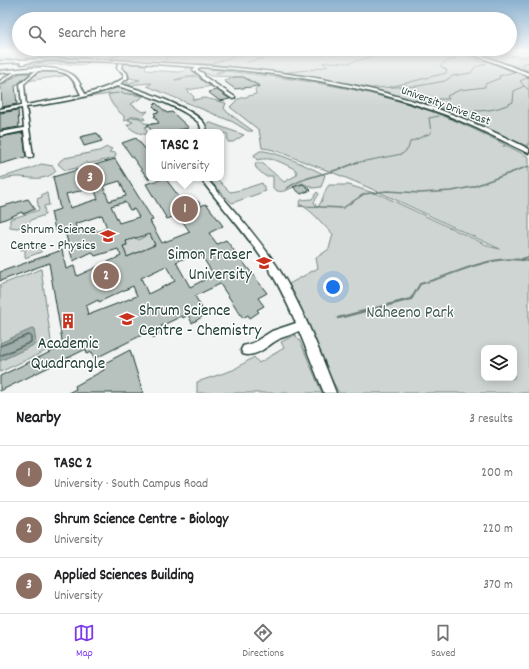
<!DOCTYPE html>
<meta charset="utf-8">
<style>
:root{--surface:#fff;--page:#f6f6f6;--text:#202124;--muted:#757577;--line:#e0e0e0;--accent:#7c3aed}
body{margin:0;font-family:Dekko,sans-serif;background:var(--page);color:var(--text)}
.controls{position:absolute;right:12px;bottom:12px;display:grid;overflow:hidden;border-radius:8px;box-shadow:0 2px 10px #0003}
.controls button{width:36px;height:36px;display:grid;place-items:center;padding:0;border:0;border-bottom:1px solid var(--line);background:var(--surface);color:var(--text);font:20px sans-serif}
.you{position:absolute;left:333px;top:287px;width:14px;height:14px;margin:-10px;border:3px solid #fff;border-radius:50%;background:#1a73e8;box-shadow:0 0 0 6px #1a73e833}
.badge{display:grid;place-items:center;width:26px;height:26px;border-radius:50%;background:var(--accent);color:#fff;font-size:13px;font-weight:700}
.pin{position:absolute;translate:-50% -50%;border:2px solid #fff;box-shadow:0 1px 4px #0006}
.popup{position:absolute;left:146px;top:129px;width:78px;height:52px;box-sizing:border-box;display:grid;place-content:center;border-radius:8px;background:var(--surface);filter:drop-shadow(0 1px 3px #0005);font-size:13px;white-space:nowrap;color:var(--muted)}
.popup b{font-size:15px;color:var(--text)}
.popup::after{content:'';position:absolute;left:50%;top:100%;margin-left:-8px;border:8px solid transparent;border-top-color:var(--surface)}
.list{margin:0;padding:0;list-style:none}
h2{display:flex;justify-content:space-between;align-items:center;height:52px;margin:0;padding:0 16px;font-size:17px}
h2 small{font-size:13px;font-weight:400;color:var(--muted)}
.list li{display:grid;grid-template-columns:26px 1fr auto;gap:12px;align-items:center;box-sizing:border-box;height:56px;padding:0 16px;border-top:1px solid var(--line)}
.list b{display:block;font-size:15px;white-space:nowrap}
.list p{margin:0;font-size:13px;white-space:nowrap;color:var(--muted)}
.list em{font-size:13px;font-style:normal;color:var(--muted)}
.icon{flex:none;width:22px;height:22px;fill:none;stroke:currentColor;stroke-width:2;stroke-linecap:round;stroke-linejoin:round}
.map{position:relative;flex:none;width:529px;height:393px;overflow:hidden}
.search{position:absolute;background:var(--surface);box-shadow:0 2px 10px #0003;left:12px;right:12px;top:12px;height:44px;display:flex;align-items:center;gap:10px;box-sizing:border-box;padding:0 14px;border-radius:22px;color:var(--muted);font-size:15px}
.sheet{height:220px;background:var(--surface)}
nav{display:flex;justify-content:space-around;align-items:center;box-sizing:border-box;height:56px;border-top:1px solid var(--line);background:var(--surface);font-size:11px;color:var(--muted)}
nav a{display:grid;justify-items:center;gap:2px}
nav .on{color:var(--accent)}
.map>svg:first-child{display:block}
</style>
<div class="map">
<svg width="529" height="393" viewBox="0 0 529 393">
<rect width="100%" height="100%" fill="#f2f3f3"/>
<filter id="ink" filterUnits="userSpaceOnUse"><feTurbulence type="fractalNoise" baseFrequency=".025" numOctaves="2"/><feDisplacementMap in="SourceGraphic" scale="8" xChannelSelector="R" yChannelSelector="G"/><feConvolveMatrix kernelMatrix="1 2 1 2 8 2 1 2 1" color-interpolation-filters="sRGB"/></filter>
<g filter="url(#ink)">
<!-- green -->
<g fill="#ced5d3" stroke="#768984" fill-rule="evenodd">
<path d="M0,51H462L529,77V147L479,125L456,110L436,107L373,89L346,83L224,66C207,62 190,64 172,63C115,60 58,60 0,62Z"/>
<path d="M472,51H529V57Z"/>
<path d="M480,54L529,58V72Z"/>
<path d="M45,62H90L84,65L67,64L28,66Z"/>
<path d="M126,64L145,65L146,70L179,72L184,71L186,67H191L193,71L198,74L175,80L197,76L212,86L187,90L194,97L193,100L205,98L226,103L224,108L227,112L253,131H248L233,122L147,86L152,83L126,85V83L140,80L129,78V75L122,66Z"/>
<path d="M201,68L223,70L216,73L225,71C289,78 353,86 415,106C455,118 492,138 529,157V393H339L327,371L289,284L318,268L316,258L329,249L333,234C321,224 314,211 299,204L301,200L312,199L317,192L319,194L314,202L317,208C324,200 323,192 329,185H349L383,196L491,247L500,249C435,219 372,186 305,162C290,157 277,149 262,148L259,130L230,107L238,99L256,94L255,89L260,86L244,77L211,76L197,70ZM484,348H514V378H484Z"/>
<path d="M40,71L58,72L69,75L26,81Z"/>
<path d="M117,88H125L145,95L121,93L144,96L131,104L142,112L148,111L143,116L145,120C135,114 135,115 124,121V116C117,110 110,104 108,94L119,93L88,97L85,96Z"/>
<path d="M132,117L140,118L144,123L154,124L145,127L148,134C141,135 132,131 127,125L133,122L128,120Z"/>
<path d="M208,122L244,135L233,142H228L227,134L207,132Z"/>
<path d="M107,147L112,149L109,152L116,153L115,158L87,164L86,162C82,167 71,170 65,170L58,164L61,160L65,158L99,151Z"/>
<path d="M260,151C271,149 314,169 325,175L321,187L313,188L302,183C293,186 281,197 273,188V176H265L256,168L255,163H262L284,182L297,175L296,170C283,163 272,156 257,160L254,155Z"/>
<path d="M41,164L53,166L56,171C39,187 21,170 0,181V178C14,173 27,171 41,164Z"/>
<path d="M208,178H216L230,192L241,190L262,183L266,191L232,203C223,194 216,188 208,178Z"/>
<path d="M47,193L49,205L44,206L45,215L33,219L26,225L17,228L10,227V219L39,210L37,199L42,197V194Z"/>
<path d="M150,234L155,245L127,257L123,246L127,245L126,241L136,237L138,240Z"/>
<path d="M39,243V246L42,245L41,252L25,258V249L21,250V247Z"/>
<path d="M41,269L52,348L0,372V285Z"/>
<path d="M295,335L300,341L322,393H197V382L233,370L254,357L259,363L284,348L281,342Z"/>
</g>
<!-- water -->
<path fill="#a1adaa" stroke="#6d807b" d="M34,328L36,344L0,361V343Z"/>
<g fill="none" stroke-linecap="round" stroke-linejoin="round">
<!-- shore -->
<path stroke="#536a63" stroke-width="1.5" d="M0,346L28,335L31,336V342L0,356"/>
<!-- stream-far3 -->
<g stroke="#6d807b" stroke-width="1">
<path d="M38,52L40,51"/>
<path d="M52,53L54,51"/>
<path d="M107,59L131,51"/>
<path d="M165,61L170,51"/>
<path d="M247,62L296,51"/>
<path d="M213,63L254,51"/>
<path d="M310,70L328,66L323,63L326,62L349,63L391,51"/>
<path d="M528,71L520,65L529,62"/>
<path d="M281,73L308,70"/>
<path d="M524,86L529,90"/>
<path d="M372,88L418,86L445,81L452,76L471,73L475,67L486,64L462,53L455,54L456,56L454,57L456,59L447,61L440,66L447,70L446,73L390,87"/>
<path d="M424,103L436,99H449L447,96L460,90L485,87V84L500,78L499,76L514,72"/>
<path d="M456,110C476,112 495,112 513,102L514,91L524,86L520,81L529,77"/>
<path d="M527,144H529"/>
<path d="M503,146H505"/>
<path d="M355,163L402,154L408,149L410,142L431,133L429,118L439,116"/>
</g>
<!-- stream-far2 -->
<g stroke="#6d807b" stroke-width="1.5">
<path d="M286,189C306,174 335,174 357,162"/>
<path d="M299,206L343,208L364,194L387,191L420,193L452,191L472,187L529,166"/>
</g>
<!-- stream-far1 -->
<g stroke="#6d807b" stroke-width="2">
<path d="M522,259L529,257"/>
<path d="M412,298L420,284C459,274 488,253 529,261"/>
</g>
<!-- stream -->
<path stroke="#6d807b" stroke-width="2.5" d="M338,318L411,299L412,297"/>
</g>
<!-- building -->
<g fill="#b7c1bd" stroke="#1f3d34" fill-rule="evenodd">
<path d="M20,73H31L15,86L17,104L2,107L1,86Z"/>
<path d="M235,77H243L259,86L235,89L224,81Z"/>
<path d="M217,90L230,99L220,101L208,92Z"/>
<path d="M156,103L167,113L172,112L189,128L167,132H153L147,125L159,123L154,116H156L154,113L159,112L153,106Z"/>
<path d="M18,110L19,127L0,130V113Z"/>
<path d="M23,133L26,157L0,164V137Z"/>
<path d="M97,133L102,141L84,146L80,137Z"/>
<path d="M136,138L149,153V180L122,143Z"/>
<path d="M115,159L153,220L150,221L162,243L190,232L178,215L167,219L146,184L165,178L186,206L198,201L201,206L205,204L208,206L223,226L209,233L217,244L226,240L267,293L258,298L264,306L257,310L259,312L250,318L248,315L243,318L220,284L195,296L204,312L200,314L202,317L192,323L188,315L183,318L182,316L161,326L163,332L153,338L150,331L94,359L92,352L87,354L86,349L0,391V376L63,346L49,263L0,281V272L62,250L66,269L74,266L77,276L121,256L118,249L95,256L92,252L73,261L64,228L55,230L51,212L60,209L53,177ZM120,181L126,196L109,201L103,186ZM94,188L98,199L70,208L66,194ZM125,202L130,210L134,209L139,217L119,223L111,206ZM102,215L107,228L97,232L96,229L88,232L87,230L78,233L75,224ZM150,234L155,245L127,257L123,246L127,245L126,241ZM199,252L214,275L190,287L176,262ZM166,266L175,281L148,294L141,278ZM133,286L137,296L88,315L86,306L98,300L99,302Z"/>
<path d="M303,184L311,190L301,194L293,187Z"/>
<path d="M28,199L35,209L23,214L22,212L0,221V207Z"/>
<path d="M130,350L143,393H68L76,389L75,386L104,370L103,364Z"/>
</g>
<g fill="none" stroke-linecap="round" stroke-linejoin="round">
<!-- minor casing -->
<g stroke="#1f3d34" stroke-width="3">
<g id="minor">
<path d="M39,59C80,58 122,60 163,63C249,67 335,76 417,102C456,114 493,131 529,149V153C517,149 505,141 493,136C473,126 453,117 432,110C357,84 279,72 200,67L197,70L203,73L205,77L235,97V98L233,99L202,79L200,75L193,70L196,67C161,64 125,62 89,61C67,61 43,58 22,64L20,63L21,62L0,63V61Z"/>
<path d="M120,63L122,64L121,68L127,73L128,78L120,84C139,89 193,108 204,123C206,126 206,129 207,132H201C201,129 201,126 199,123C185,108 137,91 117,86C88,98 57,103 26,107L33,156L32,157L30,158L27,156L24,131L0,136V132L24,128L22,108L0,111V109L22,105L20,84L35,71L17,72L0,84V81L14,72L0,73V71C19,69 58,63 74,76C79,80 82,88 85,94C99,90 112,86 124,78L123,73L117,68L118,64ZM38,71C65,71 70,70 81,95L26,105L24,84Z"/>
<path d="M200,178H206C231,207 256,235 277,266C302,305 319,350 336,393H324L299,331C293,334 287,336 281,338C270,343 256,359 243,354L241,350L243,346L253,343L272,331L296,323C288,305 280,287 270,271C250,237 223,209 200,178Z"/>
</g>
</g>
<!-- major casing -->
<g stroke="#1f3d34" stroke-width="3">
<path id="major" d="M464,51H470L529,73V76Z"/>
</g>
<!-- minor -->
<use href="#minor" fill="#fff" fill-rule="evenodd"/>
<!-- major -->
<use href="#major" fill="#fff" fill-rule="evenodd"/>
</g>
</g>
<!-- sky -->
<linearGradient id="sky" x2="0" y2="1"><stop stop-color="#8bb1cf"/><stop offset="0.48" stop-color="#f9fafa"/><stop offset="1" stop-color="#f9fafa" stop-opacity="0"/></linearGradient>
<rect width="529" height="106" fill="url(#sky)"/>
<!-- icons -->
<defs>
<g id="university-bare" transform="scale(1.2)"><path d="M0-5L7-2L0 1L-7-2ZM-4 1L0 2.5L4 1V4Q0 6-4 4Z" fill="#c8321e" stroke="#fff" stroke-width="2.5" paint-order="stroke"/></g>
<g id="building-bare" transform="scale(1.2)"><path d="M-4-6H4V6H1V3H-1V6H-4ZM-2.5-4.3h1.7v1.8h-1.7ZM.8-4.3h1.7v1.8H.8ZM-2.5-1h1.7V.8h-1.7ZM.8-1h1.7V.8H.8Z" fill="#c8321e" stroke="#fff" stroke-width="2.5" paint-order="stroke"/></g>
</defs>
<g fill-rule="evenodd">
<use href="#university-bare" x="108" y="236"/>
<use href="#university-bare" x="264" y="263"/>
<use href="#university-bare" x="127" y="319"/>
<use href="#building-bare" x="68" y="321"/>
</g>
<g text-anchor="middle" stroke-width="3" stroke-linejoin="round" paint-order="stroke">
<!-- far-street labels -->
<g font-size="12" fill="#1f3d34" stroke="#fff">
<text transform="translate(446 105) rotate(20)" y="4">University Drive East</text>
</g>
<!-- poi labels -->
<g font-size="14" fill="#1f3d34" stroke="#fff" text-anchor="end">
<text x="96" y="233">Shrum Science<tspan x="96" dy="16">Centre - Physics</tspan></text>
</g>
<!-- near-poi labels -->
<g font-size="17" fill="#1f3d34" stroke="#fff" text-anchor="end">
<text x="252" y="259">Simon Fraser<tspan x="252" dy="20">University</tspan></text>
<text x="139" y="315" text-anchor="start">Shrum Science<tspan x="139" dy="20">Centre - Chemistry</tspan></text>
<text x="68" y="348" text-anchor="middle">Academic<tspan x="68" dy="20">Quadrangle</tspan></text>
</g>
<!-- near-park labels -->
<g font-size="17" fill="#425b54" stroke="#fff">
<text x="410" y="317">Naheeno Park</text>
</g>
</g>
</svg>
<div class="controls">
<button><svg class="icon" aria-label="layers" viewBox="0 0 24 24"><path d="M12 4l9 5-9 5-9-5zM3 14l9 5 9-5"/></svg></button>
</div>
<div class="you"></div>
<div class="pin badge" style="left:185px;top:209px;background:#8d6e63">1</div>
<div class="popup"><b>TASC 2</b>University</div>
<div class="pin badge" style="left:106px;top:276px;background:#8d6e63">2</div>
<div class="pin badge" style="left:90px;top:178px;background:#8d6e63">3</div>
<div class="search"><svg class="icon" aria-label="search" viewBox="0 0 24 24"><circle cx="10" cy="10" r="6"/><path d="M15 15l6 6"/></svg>Search here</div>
</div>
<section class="sheet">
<h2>Nearby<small>3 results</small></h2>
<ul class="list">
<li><span class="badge" style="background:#8d6e63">1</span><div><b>TASC 2</b><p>University · South Campus Road</p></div><em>200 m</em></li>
<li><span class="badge" style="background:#8d6e63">2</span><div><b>Shrum Science Centre - Biology</b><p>University</p></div><em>220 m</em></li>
<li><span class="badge" style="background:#8d6e63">3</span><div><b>Applied Sciences Building</b><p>University</p></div><em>370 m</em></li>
</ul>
</section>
<nav>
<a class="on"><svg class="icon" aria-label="map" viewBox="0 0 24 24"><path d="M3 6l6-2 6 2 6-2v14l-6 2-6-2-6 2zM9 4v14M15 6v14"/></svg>Map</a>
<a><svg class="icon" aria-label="directions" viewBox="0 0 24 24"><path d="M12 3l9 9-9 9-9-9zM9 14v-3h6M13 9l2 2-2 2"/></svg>Directions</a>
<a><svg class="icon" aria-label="saved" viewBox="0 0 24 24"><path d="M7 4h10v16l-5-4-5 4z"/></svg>Saved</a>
</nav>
